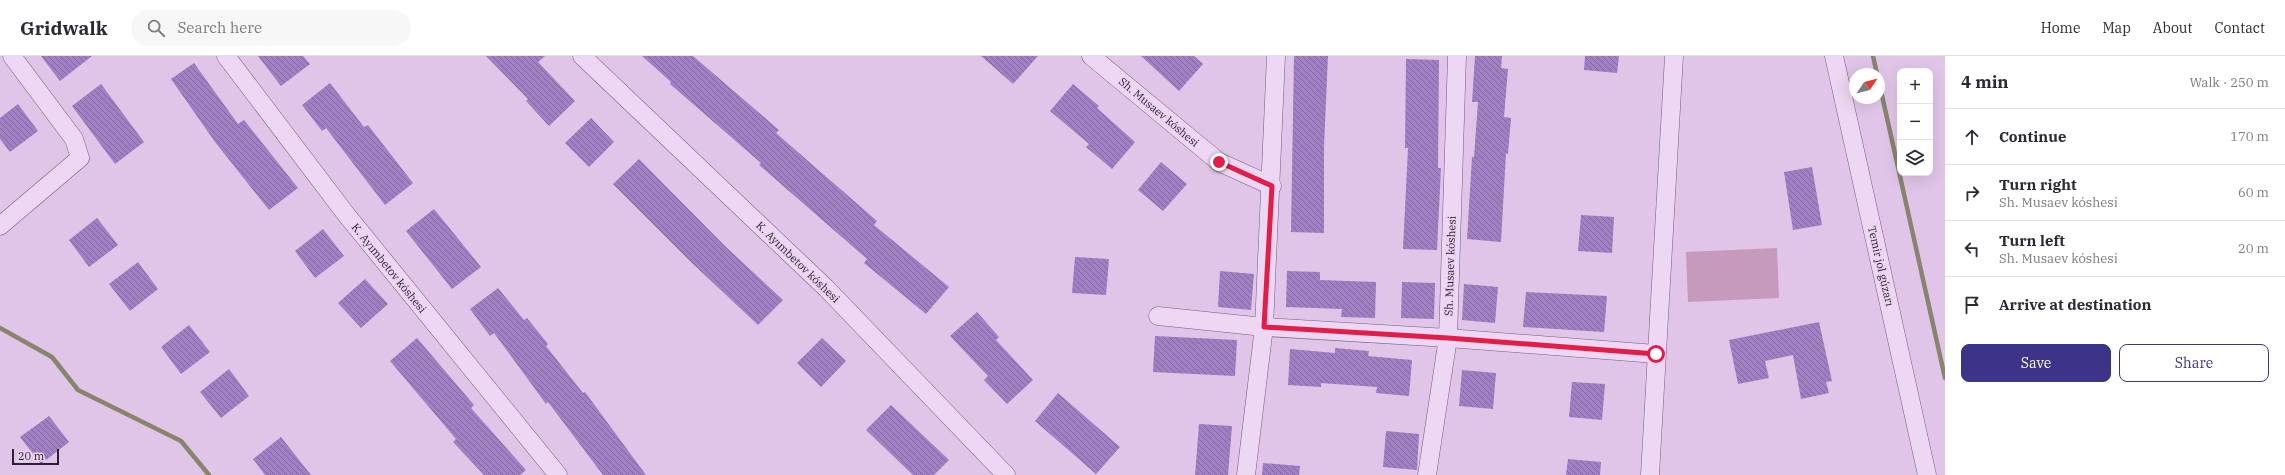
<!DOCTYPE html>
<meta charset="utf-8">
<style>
:root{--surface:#fff;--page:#f7f7f7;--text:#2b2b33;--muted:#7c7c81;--line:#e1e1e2;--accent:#3b3488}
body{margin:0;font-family:"IBM Plex Serif",serif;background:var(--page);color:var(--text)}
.controls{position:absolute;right:12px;top:12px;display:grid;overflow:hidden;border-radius:8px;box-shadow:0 4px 16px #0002}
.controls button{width:36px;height:36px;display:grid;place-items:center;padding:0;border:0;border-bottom:1px solid var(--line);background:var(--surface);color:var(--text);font:20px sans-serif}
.compass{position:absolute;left:1849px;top:12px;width:36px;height:36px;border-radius:50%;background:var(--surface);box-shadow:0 4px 16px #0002;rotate:55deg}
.scale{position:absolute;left:12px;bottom:10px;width:47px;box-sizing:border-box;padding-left:4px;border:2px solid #2a1f33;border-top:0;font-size:11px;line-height:14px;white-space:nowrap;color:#2a1f33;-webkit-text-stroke:3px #ebd3f1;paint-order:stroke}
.stop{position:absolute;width:12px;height:12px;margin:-9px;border:3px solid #e11d48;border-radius:50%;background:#fff}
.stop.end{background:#e11d48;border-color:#fff;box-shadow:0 1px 4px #0008}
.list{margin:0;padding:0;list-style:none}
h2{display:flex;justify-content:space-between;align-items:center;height:52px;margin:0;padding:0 16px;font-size:17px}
h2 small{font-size:13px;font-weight:400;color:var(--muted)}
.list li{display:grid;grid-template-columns:26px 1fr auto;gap:12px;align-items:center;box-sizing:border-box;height:56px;padding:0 16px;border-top:1px solid var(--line)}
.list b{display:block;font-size:15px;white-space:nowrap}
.list p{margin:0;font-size:13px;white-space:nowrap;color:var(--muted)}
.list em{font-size:13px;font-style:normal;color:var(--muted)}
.actions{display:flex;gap:8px;padding:12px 16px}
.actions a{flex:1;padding:9px 0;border:1px solid var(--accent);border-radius:8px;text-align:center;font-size:14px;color:var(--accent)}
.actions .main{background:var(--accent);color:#fff}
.icon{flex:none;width:22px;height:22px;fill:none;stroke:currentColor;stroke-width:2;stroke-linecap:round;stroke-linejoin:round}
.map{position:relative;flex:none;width:1945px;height:419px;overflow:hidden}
header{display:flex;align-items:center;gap:24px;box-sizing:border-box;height:56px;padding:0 20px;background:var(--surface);border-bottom:1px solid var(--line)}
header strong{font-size:19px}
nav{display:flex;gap:22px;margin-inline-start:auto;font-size:14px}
.search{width:280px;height:36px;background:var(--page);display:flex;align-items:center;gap:10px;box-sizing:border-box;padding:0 14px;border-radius:22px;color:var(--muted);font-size:15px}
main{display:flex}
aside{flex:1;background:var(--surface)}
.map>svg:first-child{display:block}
</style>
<header>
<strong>Gridwalk</strong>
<div class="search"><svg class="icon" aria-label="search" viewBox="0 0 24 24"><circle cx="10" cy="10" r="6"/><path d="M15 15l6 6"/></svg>Search here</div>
<nav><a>Home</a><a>Map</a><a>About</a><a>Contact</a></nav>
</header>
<main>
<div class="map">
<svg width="1945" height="419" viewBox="0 0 1945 419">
<defs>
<pattern id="building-back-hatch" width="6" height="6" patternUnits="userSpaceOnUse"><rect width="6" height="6" fill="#a07fc2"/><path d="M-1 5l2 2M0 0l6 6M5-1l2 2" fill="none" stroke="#83679e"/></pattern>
</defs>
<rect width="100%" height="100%" fill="#e0c5e8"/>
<!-- pitch -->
<path fill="#c59abc" d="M1777,192L1779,242L1688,246L1686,196Z"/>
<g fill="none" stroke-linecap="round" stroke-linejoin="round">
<!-- stream -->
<g stroke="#89846e" stroke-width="4.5">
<path d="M1873,0L1877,18"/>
<path d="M1879,26L1945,322"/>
<path d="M0,272L52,301L78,334L181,385L209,419"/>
</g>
</g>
<!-- building -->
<g fill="url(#building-back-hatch)">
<path d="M41,0H92L60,25Z"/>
<path d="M258,0H303L310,8L281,30Z"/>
<path d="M486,0H545L538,6L575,45L549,70L526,45L528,43Z"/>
<path d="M642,0H693L779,74L776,77L877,165L874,169L949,231L926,258L864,207L867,203L759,109L761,107L670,28L671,26Z"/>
<path d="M981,0H1038L1013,28Z"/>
<path d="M1141,0H1194L1203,8L1179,35Z"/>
<path d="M1294,0H1328L1324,90V177L1291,176Z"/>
<path d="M1475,0H1502L1501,12L1508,13L1504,61L1511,62L1508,98L1506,97L1501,186L1467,183L1472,101H1474L1478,46H1472Z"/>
<path d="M1585,0H1619L1617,17L1584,14Z"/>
<path d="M1406,3L1439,4L1438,112H1441L1437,194L1403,193L1408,92H1405Z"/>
<path d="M194,7L238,68L244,64L298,132L269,154L215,86L171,23Z"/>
<path d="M330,27L364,71L368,69L413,127L385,149L326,72L322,75L302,49Z"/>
<path d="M101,28L144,86L115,108L72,50Z"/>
<path d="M1073,28L1099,50L1097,52L1135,86L1112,113L1086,91L1089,88L1050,55Z"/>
<path d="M18,48L38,75L10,96L0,83V62Z"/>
<path d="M591,62L614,86L589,111L565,87Z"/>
<path d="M639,103L725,190L783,244L758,269L692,207L613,128Z"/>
<path d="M1161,106L1187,128L1163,155L1138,134Z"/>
<path d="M1812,111L1822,169L1793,174L1784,116Z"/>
<path d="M434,153L481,211L452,233L406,175Z"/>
<path d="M1581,159L1614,161L1612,197L1578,195Z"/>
<path d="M97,162L118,189L89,211L69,184Z"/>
<path d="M323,173L344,200L315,222L295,195Z"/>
<path d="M1075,201L1109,203L1106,239L1072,237Z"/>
<path d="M138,206L158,233L130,255L109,228Z"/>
<path d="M1220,215L1254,218L1251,254L1218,251Z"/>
<path d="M1287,215L1320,216V224L1376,226L1375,262L1341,261L1342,253L1286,251Z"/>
<path d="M365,223L388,248L361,272L338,247Z"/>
<path d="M1402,226L1435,227L1434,263L1401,262Z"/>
<path d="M1464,228L1498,231L1495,267L1462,264Z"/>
<path d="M498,232L524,264L527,262L548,288L546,290L583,337L585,336L646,419H603L548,346L546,348L494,277L490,280L470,253Z"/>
<path d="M1526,236L1607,240L1604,276L1523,271Z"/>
<path d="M977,256L999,281L996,284L1033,324L1007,348L984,324L988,320L950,280Z"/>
<path d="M1819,266L1832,325L1826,326L1829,337L1801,343L1793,299L1765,305L1769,322L1738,328L1729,284Z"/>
<path d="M189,269L210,296L181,318L161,291Z"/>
<path d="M1155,280L1237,284L1235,320L1153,316Z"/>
<path d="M417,282L474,349L471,352L526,414L520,419H484L453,386L456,383L390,305Z"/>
<path d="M822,282L846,305L821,331L797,307Z"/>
<path d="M1335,292L1369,295L1368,300L1412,304L1409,340L1376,337L1377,331L1321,327V331L1288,329L1290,293L1335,297Z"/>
<path d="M229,313L249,340L221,362L200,336Z"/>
<path d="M1462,314L1496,317L1493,353L1459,350Z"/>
<path d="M1572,326L1605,328L1602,364L1569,361Z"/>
<path d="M1058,337L1120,391L1096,418L1035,365Z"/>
<path d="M891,349L949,404L934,419H913L866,374Z"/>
<path d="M49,360L69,386L41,408L20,381Z"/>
<path d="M1199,368L1232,370L1228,419H1195Z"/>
<path d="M1386,375L1419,378L1417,414L1383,411Z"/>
<path d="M281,381L311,419H265L253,403Z"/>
<path d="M1568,403L1601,406L1600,419H1566Z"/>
<path d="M1263,407L1300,410L1299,419H1262Z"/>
</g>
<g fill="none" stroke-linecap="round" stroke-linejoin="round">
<!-- minor casing -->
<g stroke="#735d81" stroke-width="19">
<g id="minor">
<path d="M226,0L345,157L558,419"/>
<path d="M582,0L826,232L1006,419"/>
<path d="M1091,0L1219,106L1272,130"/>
<path d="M1834,0L1927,419"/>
<path d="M0,170L80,102L74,83L12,0"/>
<path d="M1158,260L1264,271L1448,282L1656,298"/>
<path d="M1246,419L1264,271L1276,0"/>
<path d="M1427,419L1448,282L1457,0"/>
<path d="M1650,419L1674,0"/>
</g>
</g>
<!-- minor -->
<use href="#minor" stroke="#eed7f4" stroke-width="18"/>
</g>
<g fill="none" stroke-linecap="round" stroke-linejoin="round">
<!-- route -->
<path stroke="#e11d48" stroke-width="5" d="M1219,106L1272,130L1264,271L1448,282L1656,298"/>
</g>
<g text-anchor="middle" stroke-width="3" stroke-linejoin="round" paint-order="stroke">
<!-- street labels -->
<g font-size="11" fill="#2a1f33" stroke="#ebd3f1">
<text transform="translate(1159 56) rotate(40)" y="4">Sh. Musaev kóshesi</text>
<text transform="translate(798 206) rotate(44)" y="4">K. Ayımbetov kóshesi</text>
<text transform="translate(1450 210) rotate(-88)" y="4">Sh. Musaev kóshesi</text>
<text transform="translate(1881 210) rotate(77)" y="4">Temir jol gúzarı</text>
<text transform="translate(389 212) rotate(51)" y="4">K. Ayımbetov kóshesi</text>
</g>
</g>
</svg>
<div class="controls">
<button>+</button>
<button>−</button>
<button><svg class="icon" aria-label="layers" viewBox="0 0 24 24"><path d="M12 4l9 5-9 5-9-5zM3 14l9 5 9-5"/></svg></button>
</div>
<svg class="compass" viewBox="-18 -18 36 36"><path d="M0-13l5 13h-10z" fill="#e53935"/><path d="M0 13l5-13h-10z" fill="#7c7c81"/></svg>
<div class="scale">20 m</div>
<div class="stop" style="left:1656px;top:298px"></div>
<div class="stop end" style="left:1219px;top:106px"></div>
</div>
<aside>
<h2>4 min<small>Walk · 250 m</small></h2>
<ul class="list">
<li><svg class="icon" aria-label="ahead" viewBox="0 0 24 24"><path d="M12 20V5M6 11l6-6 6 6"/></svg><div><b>Continue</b></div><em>170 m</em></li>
<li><svg class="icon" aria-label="right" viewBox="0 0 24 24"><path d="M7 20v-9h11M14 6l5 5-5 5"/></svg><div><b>Turn right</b><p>Sh. Musaev kóshesi</p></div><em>60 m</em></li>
<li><svg class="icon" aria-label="left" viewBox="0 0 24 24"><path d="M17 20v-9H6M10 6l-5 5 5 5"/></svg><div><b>Turn left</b><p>Sh. Musaev kóshesi</p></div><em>20 m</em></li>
<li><svg class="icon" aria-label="arrive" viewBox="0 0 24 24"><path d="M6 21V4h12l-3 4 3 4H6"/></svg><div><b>Arrive at destination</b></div></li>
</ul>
<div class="actions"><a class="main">Save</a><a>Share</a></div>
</aside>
</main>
